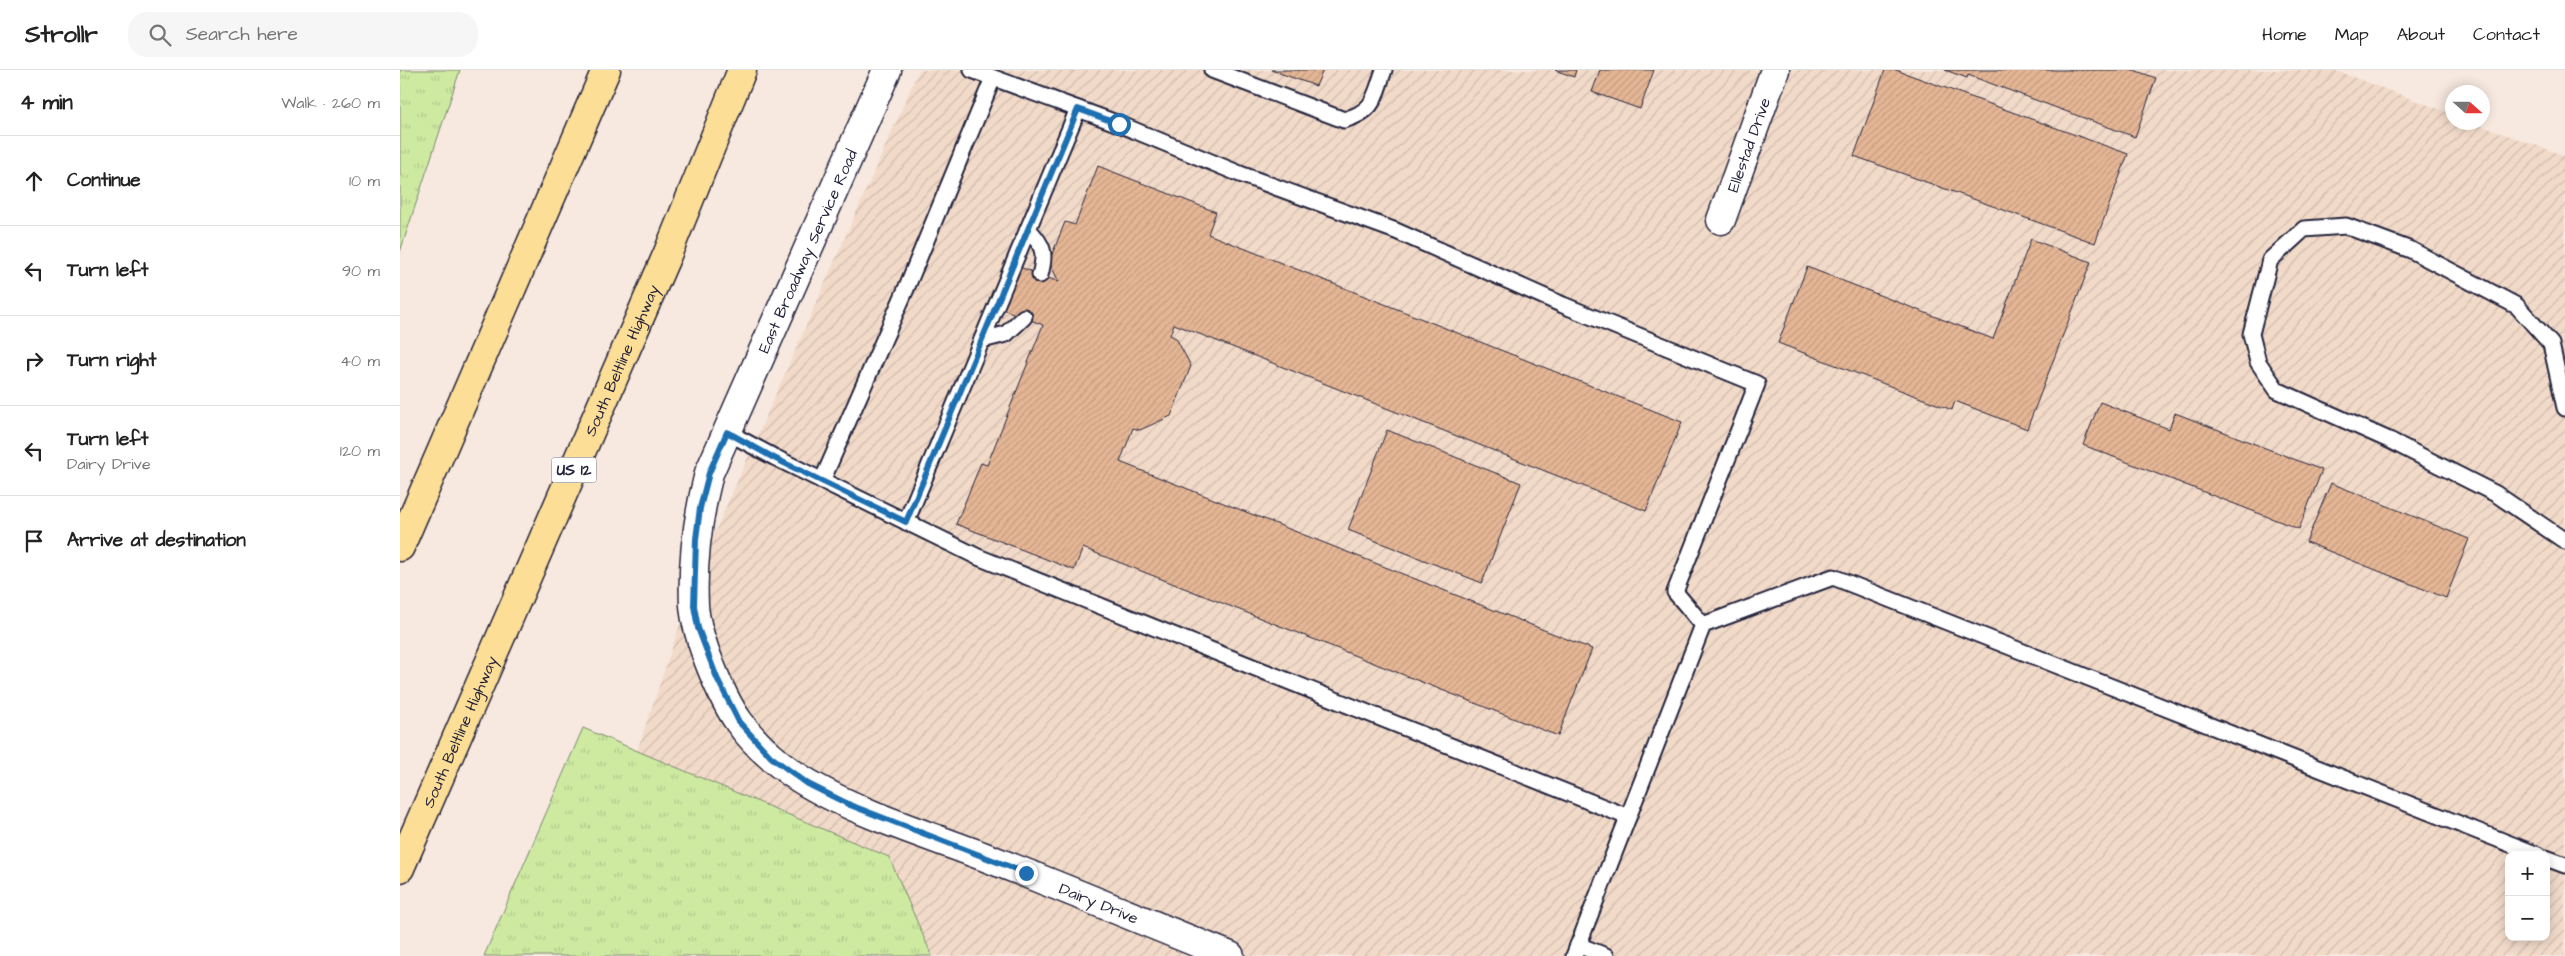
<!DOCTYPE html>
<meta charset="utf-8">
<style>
:root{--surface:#fff;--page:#f6f6f6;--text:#222;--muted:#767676;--line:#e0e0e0}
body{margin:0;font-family:"Architects Daughter",sans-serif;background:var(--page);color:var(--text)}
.controls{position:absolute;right:15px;bottom:15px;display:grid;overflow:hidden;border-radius:10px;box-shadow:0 2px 12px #0003}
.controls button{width:45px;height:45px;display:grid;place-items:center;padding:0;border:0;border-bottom:1px solid var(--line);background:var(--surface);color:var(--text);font:25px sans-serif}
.compass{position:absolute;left:2045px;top:15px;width:45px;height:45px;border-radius:50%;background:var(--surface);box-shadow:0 2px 12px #0003;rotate:111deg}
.stop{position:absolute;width:15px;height:15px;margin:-11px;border:4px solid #1f6fb2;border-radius:50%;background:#fff}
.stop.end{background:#1f6fb2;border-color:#fff;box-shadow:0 1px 5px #0008}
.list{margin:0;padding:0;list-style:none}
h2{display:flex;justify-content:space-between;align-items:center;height:65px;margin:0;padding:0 20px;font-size:21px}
h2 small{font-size:16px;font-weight:400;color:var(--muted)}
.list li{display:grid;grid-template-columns:32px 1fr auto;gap:15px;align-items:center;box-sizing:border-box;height:90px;padding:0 20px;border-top:1px solid var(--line)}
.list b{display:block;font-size:19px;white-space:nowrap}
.list p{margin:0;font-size:16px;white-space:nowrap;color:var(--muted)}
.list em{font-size:16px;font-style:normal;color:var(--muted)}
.icon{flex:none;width:28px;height:28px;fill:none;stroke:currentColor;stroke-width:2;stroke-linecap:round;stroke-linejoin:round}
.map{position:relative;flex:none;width:2165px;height:886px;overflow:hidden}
header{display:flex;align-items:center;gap:30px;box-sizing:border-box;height:70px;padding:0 25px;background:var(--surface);border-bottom:1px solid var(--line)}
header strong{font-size:24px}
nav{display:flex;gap:28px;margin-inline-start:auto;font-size:18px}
.search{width:350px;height:45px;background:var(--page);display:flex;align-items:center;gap:12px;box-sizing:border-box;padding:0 18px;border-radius:20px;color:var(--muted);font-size:19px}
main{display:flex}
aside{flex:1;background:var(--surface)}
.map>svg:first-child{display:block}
</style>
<header>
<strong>Strollr</strong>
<div class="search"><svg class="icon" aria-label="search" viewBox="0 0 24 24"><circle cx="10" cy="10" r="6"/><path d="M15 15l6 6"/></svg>Search here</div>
<nav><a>Home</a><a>Map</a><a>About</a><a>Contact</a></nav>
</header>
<main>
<aside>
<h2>4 min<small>Walk · 260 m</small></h2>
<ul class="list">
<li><svg class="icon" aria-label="ahead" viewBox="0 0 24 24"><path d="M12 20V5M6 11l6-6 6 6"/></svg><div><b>Continue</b></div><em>10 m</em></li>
<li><svg class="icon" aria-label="left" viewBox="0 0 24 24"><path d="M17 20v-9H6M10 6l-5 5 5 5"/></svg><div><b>Turn left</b></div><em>90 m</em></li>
<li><svg class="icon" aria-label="right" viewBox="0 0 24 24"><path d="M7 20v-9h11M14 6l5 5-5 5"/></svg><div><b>Turn right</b></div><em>40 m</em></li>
<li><svg class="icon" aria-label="left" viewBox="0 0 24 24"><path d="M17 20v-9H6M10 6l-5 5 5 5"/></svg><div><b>Turn left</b><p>Dairy Drive</p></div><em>120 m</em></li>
<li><svg class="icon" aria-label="arrive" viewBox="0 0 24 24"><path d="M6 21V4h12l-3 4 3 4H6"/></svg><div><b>Arrive at destination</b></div></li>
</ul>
</aside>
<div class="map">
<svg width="2165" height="886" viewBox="0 0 2165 886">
<defs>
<pattern id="industrial-furrows" width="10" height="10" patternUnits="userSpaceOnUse" patternTransform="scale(1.25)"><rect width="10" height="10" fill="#f2dac9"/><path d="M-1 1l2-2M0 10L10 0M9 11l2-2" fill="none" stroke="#cfbbae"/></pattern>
<pattern id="grass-tufts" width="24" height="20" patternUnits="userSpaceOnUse" patternTransform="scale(1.25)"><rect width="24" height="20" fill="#ceeaa1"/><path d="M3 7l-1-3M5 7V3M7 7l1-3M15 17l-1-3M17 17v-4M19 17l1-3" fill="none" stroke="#b1c88c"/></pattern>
<pattern id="building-hatch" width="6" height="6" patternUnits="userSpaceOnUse" patternTransform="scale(1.25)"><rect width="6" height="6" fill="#e5b695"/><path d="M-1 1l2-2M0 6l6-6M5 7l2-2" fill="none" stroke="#c49c81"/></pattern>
</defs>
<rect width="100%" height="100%" fill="#f7e9df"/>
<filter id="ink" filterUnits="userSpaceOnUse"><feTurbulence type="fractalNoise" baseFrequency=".02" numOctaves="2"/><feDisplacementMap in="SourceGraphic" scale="10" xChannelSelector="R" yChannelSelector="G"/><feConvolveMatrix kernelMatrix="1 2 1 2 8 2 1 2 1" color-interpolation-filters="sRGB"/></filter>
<g filter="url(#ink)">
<!-- industrial -->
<path fill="url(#industrial-furrows)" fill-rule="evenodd" d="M519,0H1934L2052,44V52L2074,53L2165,86V886H532L489,787L237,681L299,498ZM2109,785H2146V867H2109Z"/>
<!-- grass -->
<g fill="url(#grass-tufts)" stroke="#78866e">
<path d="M0,0H60L0,182Z"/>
<path d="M183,658L489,787L532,886H84Z"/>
</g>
<!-- building -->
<g fill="url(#building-hatch)" stroke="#22223b">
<path d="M871,0H923L916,16Z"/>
<path d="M1155,0H1176L1174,7Z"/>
<path d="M1200,0H1254L1240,39L1192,22Z"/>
<path d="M1485,0H1496L1728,84L1695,173L1454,86Z"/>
<path d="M1545,0H1734L1756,8L1735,67L1568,5L1567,8Z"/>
<path d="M698,96L816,142L808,164L1282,352L1246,441L774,254L770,265L776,268L791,296L771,346L740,360L733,358L720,392L1192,579L1158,666L683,478L674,500L556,454L581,393L587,395L643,255L600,238L617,196L659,212L649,192L665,152L675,155Z"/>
<path d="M1631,169L1691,192L1627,359L1555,331L1552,340L1378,273L1407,197L1593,269Z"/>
<path d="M1700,332L1769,359L1775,343L1922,400L1899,459L1683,375Z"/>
<path d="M987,360L1121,413L1082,513L948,460Z"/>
<path d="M1931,413L2069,469L2046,528L1906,472Z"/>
</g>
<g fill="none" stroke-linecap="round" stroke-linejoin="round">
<!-- service casing -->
<g stroke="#22223b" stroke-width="19">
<g id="service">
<path d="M572,0L719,54L840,104L996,161L1163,235L1357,314L1275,522L1303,555"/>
<path d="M812,0L944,50C975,41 974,28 984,0"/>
<path d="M628,159C644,176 646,183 640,205"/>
<path d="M582,270L606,264L624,247"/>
<path d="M2165,338L2151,274L2117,236L2011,180L1946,156L1904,159L1870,190L1851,264L1858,292L1877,320L1989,370L2096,424L2165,471"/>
<path d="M327,362L374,387L578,487L1228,747"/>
<path d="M422,411L506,219L593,8"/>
<path d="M506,452L678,39"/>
<path d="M2146,788L2165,795"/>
<path d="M1178,875L1206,886"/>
<path d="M1174,886L1303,555L1433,507L2138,785"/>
</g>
</g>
<!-- minor casing -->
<g stroke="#22223b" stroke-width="31">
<g id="minor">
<path id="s1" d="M487,0L309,403C298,446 292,490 294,535C296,566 321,627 339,652C356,676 383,699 409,714C462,745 528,765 585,787C667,819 748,853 830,886"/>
<path id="s2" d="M1321,150L1375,0"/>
</g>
</g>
<!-- motorway casing -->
<g stroke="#22223b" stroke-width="31">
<g id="motorway">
<path d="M0,477L206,0"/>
<path id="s3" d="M0,798L267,185L342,0"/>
</g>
</g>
<!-- service -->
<use href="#service" stroke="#fff" stroke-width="15"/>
<!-- minor -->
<use href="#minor" stroke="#fff" stroke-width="28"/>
<!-- motorway -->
<use href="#motorway" stroke="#fdde96" stroke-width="28"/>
</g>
</g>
<g fill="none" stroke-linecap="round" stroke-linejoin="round" filter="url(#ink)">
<!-- route -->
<path stroke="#1f6fb2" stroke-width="6" d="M626,803L450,735L408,714L371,687L339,652L317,608L298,558L294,536L296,469L300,438L309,403L327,362L374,388L506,452L678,39L719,54"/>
</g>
<g text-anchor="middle" stroke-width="4" stroke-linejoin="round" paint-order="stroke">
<!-- shield labels -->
<rect fill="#fff" stroke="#646476" stroke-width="1" x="151.5" y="387.5" width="45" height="25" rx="4"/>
<g font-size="15" font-weight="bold" fill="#22223b">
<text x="174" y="405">US 12</text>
</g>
<!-- street labels -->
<g font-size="16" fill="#22223b" stroke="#fff">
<text dy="6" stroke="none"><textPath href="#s2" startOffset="80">Ellestad Drive</textPath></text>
<text transform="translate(407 181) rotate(-66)" y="6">East Broadway Service Road</text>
<text dy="6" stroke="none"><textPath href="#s3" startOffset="554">South Beltline Highway</textPath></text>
<text dy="6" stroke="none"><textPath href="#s3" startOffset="149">South Beltline Highway</textPath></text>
<text dy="6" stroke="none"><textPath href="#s1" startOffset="1108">Dairy Drive</textPath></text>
</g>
</g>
</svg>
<div class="controls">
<button>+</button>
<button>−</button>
</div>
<svg class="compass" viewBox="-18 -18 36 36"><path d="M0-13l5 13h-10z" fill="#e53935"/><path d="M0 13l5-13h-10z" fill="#767676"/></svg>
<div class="stop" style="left:719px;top:54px"></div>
<div class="stop end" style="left:626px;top:803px"></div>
</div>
</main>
